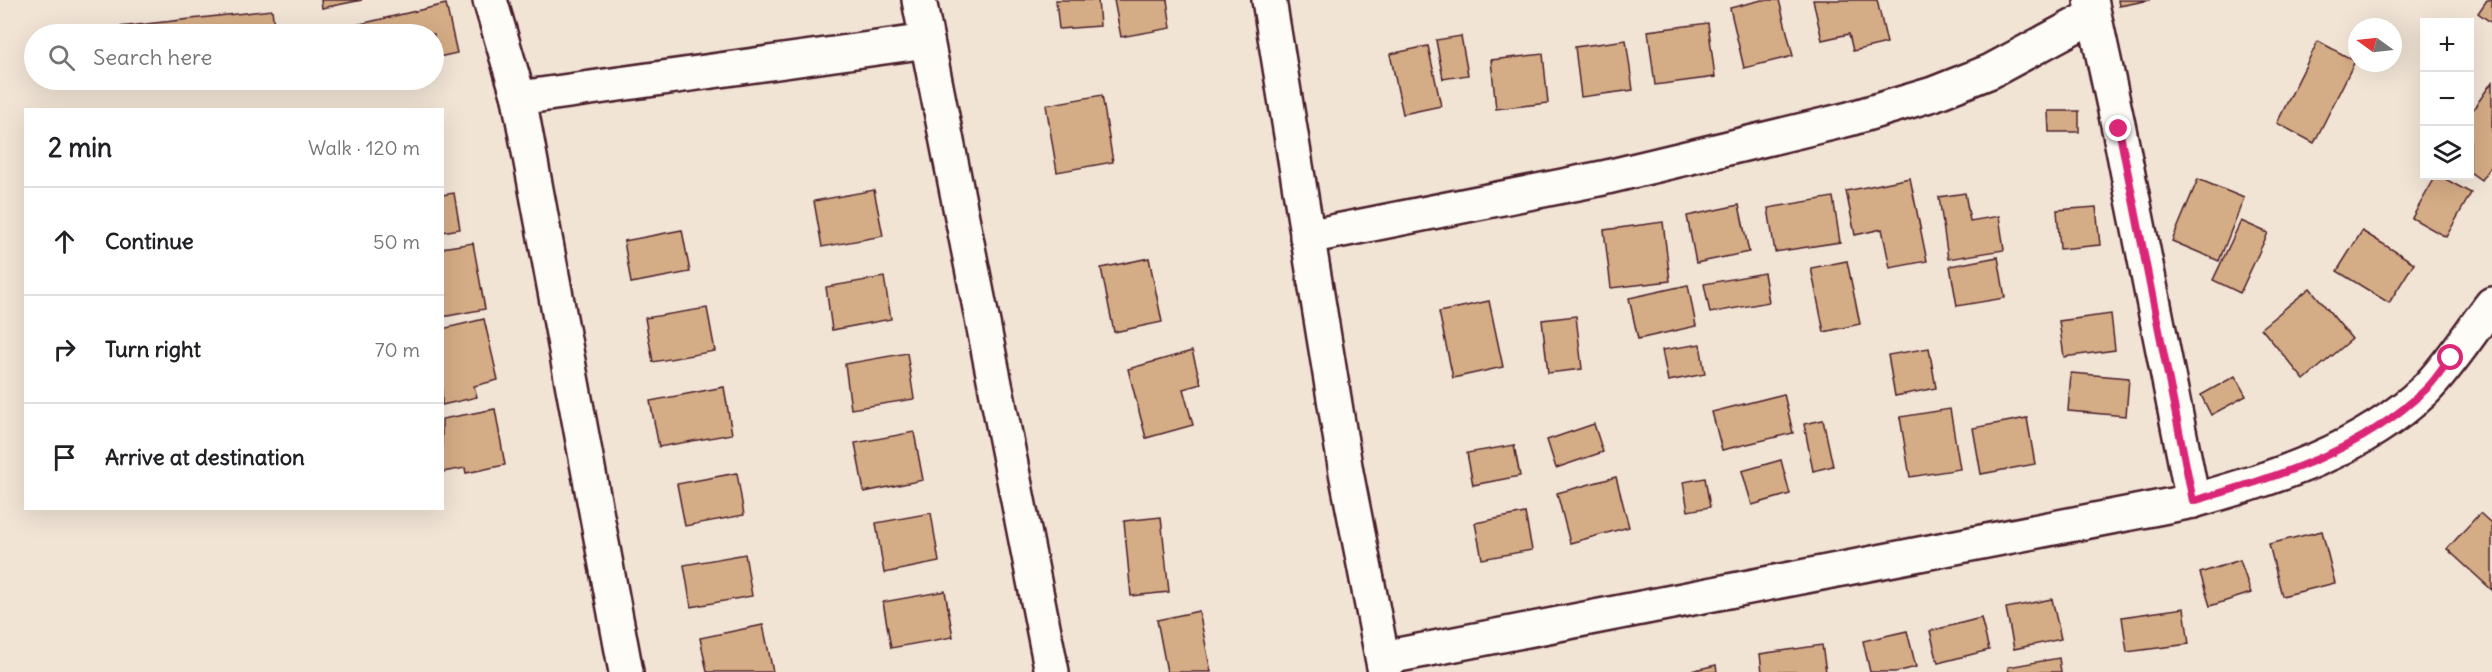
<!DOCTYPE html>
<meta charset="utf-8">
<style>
:root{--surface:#fff;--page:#f6f6f6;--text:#202124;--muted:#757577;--line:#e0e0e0}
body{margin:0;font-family:Delius,sans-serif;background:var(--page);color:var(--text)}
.controls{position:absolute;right:18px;top:18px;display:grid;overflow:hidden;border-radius:0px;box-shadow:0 6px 24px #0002}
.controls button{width:54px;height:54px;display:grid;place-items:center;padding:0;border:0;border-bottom:2px solid var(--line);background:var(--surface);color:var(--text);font:30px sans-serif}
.compass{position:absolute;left:2348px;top:18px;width:54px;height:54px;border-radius:50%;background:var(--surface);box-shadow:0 6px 24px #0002;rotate:285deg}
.stop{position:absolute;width:18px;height:18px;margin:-14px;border:4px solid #db2777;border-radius:50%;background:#fff}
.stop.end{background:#db2777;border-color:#fff;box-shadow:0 2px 6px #0008}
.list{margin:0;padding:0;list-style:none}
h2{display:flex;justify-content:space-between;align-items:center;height:78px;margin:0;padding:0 24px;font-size:26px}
h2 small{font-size:20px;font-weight:400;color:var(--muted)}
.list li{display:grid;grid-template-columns:39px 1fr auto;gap:18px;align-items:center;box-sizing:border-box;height:108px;padding:0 24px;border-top:2px solid var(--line)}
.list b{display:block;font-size:22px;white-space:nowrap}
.list em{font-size:20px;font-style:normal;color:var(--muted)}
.icon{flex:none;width:33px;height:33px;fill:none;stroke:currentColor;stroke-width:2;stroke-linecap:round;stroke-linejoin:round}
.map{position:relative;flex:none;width:2492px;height:672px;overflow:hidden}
.search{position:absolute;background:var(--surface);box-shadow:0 6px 24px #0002;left:24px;top:24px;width:420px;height:66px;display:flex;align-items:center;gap:15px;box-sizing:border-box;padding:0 21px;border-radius:33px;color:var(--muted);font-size:22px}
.panel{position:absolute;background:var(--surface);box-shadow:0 6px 24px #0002;left:24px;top:108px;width:420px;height:402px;border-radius:0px}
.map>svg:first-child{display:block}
</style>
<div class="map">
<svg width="2492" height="672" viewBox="0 0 2492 672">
<rect width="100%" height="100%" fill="#f1e4d5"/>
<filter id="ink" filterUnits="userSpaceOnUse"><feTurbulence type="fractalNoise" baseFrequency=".0167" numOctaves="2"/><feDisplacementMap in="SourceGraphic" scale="12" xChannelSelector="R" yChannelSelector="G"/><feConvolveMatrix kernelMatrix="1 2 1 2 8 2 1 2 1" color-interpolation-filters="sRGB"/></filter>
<g filter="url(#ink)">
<!-- building -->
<g fill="#d4ac85" stroke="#4a1f2b" stroke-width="1.5">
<path d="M321,0H362L322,8Z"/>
<path d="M1056,0H1098L1100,26L1059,29Z"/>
<path d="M1114,0H1167L1171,28L1121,37Z"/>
<path d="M1762,0H1779L1793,56L1744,68L1730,8Z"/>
<path d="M1813,0H1877L1887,43L1853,51L1849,34L1822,40Z"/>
<path d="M2118,0H2150L2119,6Z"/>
<path d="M2487,0H2492V23L2478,13Z"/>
<path d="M446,4L457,53L434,58V34H327L326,32Z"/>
<path d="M272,10L275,34H65V33Z"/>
<path d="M1708,23L1715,77L1655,85L1648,31Z"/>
<path d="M1461,36L1468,75L1443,79L1436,40Z"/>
<path d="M1626,40L1633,90L1581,97L1575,47Z"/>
<path d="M2318,41L2355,61L2314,143L2277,123Z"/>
<path d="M1428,46L1441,106L1403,114L1390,54Z"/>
<path d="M1543,54L1548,103L1496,109L1491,60Z"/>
<path d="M2492,82V164L2481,180L2470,172V114Z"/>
<path d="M1102,95L1113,162L1057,172L1046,105Z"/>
<path d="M2048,111H2079V132H2049Z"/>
<path d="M2436,176H2440L2471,193L2446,237L2412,218Z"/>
<path d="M1910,178L1927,261L1890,268L1882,229L1855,235L1846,191Z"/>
<path d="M2198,179L2244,198L2219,261L2172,241Z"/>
<path d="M874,190L883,236L822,247L814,201Z"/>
<path d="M454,193L460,229L442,232V195Z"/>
<path d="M1965,193L1970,221L1999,216L2004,250L1948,259L1939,197Z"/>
<path d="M1833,197L1840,242L1775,252L1768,208Z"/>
<path d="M1739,205L1749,252L1696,263L1687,216Z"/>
<path d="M2096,207L2100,245L2060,249L2057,210Z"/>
<path d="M2241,221L2268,233L2240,293L2213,280Z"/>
<path d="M1663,222L1670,281L1611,288L1604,230Z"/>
<path d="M682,230L690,272L631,283L624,241Z"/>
<path d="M2362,231L2414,263L2389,303L2337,271Z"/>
<path d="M473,243L485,309L442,317V248Z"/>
<path d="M1998,257L2005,298L1957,306L1950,266Z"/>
<path d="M1149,258L1162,322L1114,332L1101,268Z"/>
<path d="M1847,261L1860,324L1824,332L1811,268Z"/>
<path d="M1764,273L1769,302L1710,313L1704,284Z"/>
<path d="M884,277L891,319L832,330L826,287Z"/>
<path d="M1688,285L1696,326L1638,339L1629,298Z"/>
<path d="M2310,288L2352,339L2304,380L2261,328Z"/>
<path d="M1489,301L1503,367L1453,378L1439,312Z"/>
<path d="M707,308L715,351L653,362L645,318Z"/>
<path d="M2111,314L2115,350L2064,357L2059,321Z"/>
<path d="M1576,316L1582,369L1548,373L1542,320Z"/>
<path d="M484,319L498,380L474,386L477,397L442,405V329Z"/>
<path d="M1700,344L1705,374L1668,381L1662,350Z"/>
<path d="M1929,348L1936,388L1895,396L1888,355Z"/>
<path d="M1192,351L1201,384L1183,389L1193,425L1146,438L1128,369Z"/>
<path d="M907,353L914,399L851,409L845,364Z"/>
<path d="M2071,373L2129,378L2126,416L2068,411Z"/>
<path d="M2235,376L2246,396L2211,415L2201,395Z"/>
<path d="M724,387L732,434L659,447L650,401Z"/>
<path d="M1784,394L1793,433L1722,450L1712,412Z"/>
<path d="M495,409L505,465L466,473L465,468L442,472V419Z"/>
<path d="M1950,409L1960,469L1910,477L1900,417Z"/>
<path d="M2027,418L2035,464L1981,474L1973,428Z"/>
<path d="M1823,420L1833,466L1813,471L1804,424Z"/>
<path d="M1594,424L1603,452L1556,468L1547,440Z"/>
<path d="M914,432L923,480L864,492L855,443Z"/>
<path d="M1514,445L1520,476L1473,485L1467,453Z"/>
<path d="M1781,460L1790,494L1752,505L1742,471Z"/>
<path d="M737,473L744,515L685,526L677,484Z"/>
<path d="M1616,477L1629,527L1570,543L1557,493Z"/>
<path d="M1705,478L1710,507L1688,511L1683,482Z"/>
<path d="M931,513L939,562L884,573L876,523Z"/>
<path d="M1525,513L1532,550L1482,559L1475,523Z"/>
<path d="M2480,513L2492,524V590L2447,549Z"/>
<path d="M1161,517L1169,592L1131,596L1124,521Z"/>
<path d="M2322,531L2335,583L2282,596L2269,544Z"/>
<path d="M745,554L752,596L691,607L684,565Z"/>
<path d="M2240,560L2251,593L2210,606L2200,573Z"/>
<path d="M945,591L953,637L891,648L883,602Z"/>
<path d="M2052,599L2061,639L2014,649L2006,608Z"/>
<path d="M2184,608L2189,644L2127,652L2122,617Z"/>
<path d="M1199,611L1211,672H1167L1157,620Z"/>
<path d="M1981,618L1989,650L1938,663L1930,631Z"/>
<path d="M763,625L773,672H707L700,638Z"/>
<path d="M1907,631L1916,667L1896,672H1870L1863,641Z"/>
<path d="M1822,645L1826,672H1762L1760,654Z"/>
<path d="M2059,658L2061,672H2009L2008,667Z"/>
<path d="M1716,665L1717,672H1687Z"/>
</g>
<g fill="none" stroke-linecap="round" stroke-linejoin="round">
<!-- minor casing -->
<g stroke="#4a1f2b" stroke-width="38">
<g id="minor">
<path d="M490,0L519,98L626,672"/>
<path d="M919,0L1052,672"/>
<path d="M1269,0L1346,472L1385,672"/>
<path d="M2091,0L2119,129L2193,501"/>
<path d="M519,98L927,41"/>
<path d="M1307,237L1603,178L1849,119L1933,94L1991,71L2093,16"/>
<path d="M1383,658L2193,501C2276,477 2360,452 2425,390C2449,366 2471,331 2492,304"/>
</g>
</g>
<!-- minor -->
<use href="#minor" stroke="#fdfcf7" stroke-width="33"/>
</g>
</g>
<g fill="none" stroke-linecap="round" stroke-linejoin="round" filter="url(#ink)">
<!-- route -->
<path stroke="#db2777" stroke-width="8" d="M2119,129L2193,501C2276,477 2361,452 2425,390C2435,381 2442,368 2451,358"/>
</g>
</svg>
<div class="controls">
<button>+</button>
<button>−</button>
<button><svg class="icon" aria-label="layers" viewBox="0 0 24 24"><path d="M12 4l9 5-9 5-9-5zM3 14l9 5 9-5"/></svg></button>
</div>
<svg class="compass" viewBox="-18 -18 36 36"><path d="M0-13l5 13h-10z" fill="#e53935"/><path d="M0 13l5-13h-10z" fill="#757577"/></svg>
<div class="stop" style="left:2451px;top:358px"></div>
<div class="stop end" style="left:2119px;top:129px"></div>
<div class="search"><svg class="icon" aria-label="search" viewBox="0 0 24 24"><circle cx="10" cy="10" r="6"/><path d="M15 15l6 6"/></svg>Search here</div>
<section class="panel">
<h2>2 min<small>Walk · 120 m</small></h2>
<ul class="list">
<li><svg class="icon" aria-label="ahead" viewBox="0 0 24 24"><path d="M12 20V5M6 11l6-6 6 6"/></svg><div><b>Continue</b></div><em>50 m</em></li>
<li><svg class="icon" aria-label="right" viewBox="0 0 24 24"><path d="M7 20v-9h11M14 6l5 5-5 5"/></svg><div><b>Turn right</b></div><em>70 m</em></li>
<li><svg class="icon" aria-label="arrive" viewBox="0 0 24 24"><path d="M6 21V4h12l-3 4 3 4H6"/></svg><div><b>Arrive at destination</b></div></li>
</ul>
</section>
</div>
